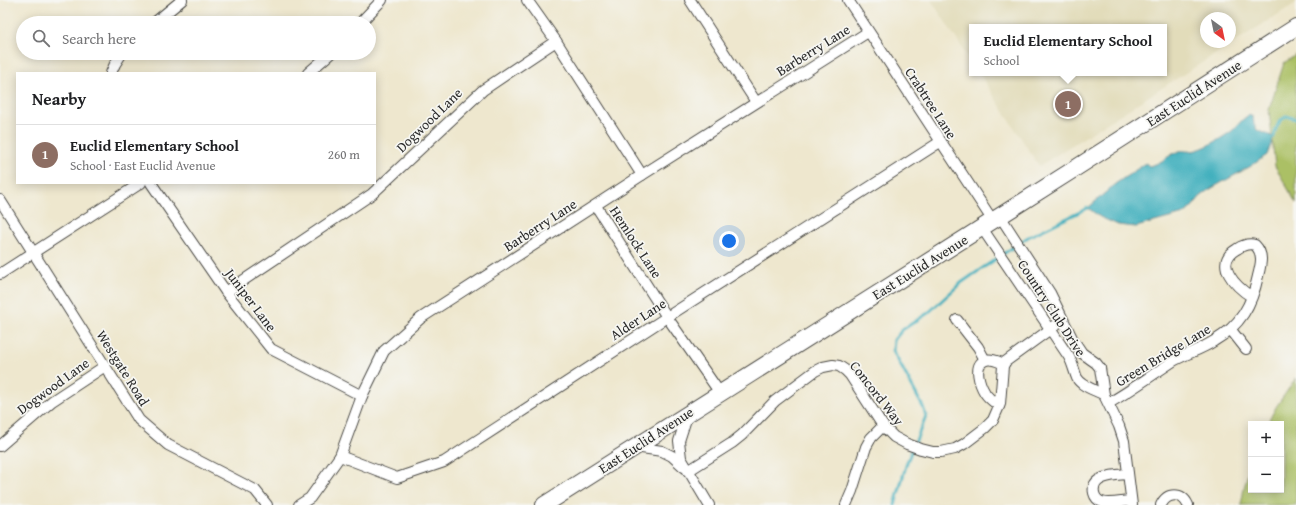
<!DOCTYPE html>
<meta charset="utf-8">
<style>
:root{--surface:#fff;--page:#f2f2f2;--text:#202124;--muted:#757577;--line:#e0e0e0;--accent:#d93025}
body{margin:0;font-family:"Gentium Book Plus",serif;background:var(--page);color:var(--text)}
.controls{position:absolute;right:12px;bottom:12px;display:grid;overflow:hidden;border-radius:0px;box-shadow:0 2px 10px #0003}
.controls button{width:36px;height:36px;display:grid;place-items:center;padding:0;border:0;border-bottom:1px solid var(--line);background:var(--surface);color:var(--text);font:20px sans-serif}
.compass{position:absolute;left:1200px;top:12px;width:36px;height:36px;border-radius:50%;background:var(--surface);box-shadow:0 2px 10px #0003;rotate:147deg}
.you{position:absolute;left:729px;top:241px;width:14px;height:14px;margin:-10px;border:3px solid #fff;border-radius:50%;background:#1a73e8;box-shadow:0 0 0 6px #1a73e833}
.badge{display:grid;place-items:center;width:26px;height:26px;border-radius:50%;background:var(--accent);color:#fff;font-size:13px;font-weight:700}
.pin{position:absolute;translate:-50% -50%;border:2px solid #fff;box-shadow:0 1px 4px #0006}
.popup{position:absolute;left:969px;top:24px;width:198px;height:52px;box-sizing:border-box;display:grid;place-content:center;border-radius:0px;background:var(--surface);filter:drop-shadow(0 1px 3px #0005);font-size:13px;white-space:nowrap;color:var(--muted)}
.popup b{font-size:15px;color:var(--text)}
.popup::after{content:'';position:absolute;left:50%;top:100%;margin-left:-8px;border:8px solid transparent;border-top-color:var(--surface)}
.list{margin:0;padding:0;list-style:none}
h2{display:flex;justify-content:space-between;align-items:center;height:52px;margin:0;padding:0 16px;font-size:17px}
h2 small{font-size:13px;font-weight:400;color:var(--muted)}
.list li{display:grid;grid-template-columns:26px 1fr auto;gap:12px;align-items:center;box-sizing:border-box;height:60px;padding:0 16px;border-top:1px solid var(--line)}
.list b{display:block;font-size:15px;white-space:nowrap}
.list p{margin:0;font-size:13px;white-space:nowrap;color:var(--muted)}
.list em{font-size:13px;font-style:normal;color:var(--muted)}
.icon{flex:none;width:22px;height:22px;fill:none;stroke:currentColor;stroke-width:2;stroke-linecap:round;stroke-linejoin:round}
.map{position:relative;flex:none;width:1296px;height:505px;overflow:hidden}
.search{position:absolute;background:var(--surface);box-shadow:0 2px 10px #0003;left:16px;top:16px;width:360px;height:44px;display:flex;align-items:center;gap:10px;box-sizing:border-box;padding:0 14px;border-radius:22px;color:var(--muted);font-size:15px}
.panel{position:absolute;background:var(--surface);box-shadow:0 2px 10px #0003;left:16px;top:72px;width:360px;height:112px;border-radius:0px}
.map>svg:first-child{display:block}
</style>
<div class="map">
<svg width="1296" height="505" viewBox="0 0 1296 505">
<rect width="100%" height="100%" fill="#f6f6f2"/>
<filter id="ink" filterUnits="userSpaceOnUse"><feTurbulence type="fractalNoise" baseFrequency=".025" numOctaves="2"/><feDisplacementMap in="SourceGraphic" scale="8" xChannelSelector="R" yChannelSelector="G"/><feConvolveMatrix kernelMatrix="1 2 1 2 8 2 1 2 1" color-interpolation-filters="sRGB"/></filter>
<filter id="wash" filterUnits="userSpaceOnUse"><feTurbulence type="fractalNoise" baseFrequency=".012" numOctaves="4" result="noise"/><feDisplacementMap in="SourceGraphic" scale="16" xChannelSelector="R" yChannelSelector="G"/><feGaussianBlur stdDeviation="0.9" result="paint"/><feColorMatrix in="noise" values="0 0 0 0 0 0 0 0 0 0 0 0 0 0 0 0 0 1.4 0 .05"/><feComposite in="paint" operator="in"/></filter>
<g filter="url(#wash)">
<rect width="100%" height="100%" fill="#eee7ce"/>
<!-- built -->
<path fill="#e2dcba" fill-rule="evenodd" d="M931,0H1296V3L1039,166L979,73H1164V27H972V63ZM1206,18H1230V42H1206Z"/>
<!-- green -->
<g fill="#abc065" stroke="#6b7648">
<path d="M1296,55V203L1275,166L1269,110L1284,63Z"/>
<path d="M1296,378V505H1241L1244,488L1251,462V490H1281V424H1267L1276,407Z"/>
</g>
<!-- water -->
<path fill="#42b0be" stroke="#366e74" d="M1249,115L1253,117L1254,124L1257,130L1274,137L1267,155L1251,166L1212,188L1200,197L1191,208L1184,214L1136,227L1118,225L1100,217L1088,208L1115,184L1146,163L1149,166C1163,163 1165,157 1177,152C1182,149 1187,152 1192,151C1205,149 1218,140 1229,133C1237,128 1240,120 1249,115Z"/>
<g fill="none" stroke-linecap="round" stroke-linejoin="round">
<!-- stream -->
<g stroke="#42b0be" stroke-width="3">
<path d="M1274,137C1276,127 1278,121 1287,116L1296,119"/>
<path d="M895,505L907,462L926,416L923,407L893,351L894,340L902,330L928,313L961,283L1028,237L1088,208"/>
</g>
</g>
</g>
<g filter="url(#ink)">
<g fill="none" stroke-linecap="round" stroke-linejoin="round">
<!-- street casing -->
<g stroke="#484743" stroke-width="12">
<g id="street">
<path d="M527,0L556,41L642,175"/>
<path d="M690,0L756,102"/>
<path d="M848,0L993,221"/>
<path d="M154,23L182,0"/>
<path d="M360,23L382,0"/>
<path d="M111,73L115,64L122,53"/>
<path d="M308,73L331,53"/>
<path d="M151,183L226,292L271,349L362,396"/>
<path d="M0,200L139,420L168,445L255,490L267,505"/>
<path d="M596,206L667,317L720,393"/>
<path d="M1000,216L1050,293L1072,338L1082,353L1096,363L1100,368L1104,395L1119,426L1124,441L1132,505"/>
<path d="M982,228L1069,357C1073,364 1074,371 1077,378C1082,387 1096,390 1104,395"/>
<path d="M0,274L141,183"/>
<path d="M226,292L372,194L483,90L556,41"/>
<path d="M957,320L978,347L985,360"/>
<path d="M1231,330L1246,349"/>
<path d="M1109,403C1132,390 1153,374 1175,360C1188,353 1202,349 1214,341C1240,326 1252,305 1258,276C1261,264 1264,254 1255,245C1248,243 1243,245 1237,249C1212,263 1236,287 1252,297"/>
<path d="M999,406C994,402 989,399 985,393C980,385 972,364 986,360C992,358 999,362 1004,364"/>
<path d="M688,413L679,441L681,458L709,505"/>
<path d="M0,446L52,401L105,366"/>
<path d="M635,447L662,451L672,456L684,467"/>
<path d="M340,456L397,478L444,462L667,317L940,142"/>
<path d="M688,471L732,443L742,435L775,401L815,371L823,367L833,365L839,366L845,370L850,375L883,426L894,437L907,444L921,449L933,452H941L955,449L964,444L985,428L993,420L1000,404L1003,366L1005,362L1056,325"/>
<path d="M1128,474C1118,475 1090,475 1094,493C1095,497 1098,501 1102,502C1110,505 1123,501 1131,501"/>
<path d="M299,505L310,498L340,456L362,396L384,351L421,318L642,175L868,32"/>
<path d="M846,505L852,491L866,447L871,438L883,426"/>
<path d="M1161,505C1167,492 1182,492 1188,505"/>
</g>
</g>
<!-- primary casing -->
<g stroke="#484743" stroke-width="18">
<path id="primary" d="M544,505L1068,173L1296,27"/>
</g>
<!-- street -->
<use href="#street" stroke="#fff" stroke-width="10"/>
<!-- primary -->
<use href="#primary" stroke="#fff" stroke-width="16"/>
</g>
</g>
<g text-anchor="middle" stroke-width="3.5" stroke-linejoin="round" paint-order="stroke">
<!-- street labels -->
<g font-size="14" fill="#2b2b2b" stroke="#f6f6f2">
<text transform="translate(813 50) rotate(-32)" y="5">Barberry Lane</text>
<text transform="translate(1194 93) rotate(-33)" y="5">East Euclid Avenue</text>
<text transform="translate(931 103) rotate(57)" y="5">Crabtree Lane</text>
<text transform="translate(429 120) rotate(-44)" y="5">Dogwood Lane</text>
<text transform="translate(540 225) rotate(-33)" y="5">Barberry Lane</text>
<text transform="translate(636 242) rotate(57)" y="5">Hemlock Lane</text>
<text transform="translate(920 267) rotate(-32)" y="5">East Euclid Avenue</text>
<text transform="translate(251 300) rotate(53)" y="5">Juniper Lane</text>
<text transform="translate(1052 308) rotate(57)" y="5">Country Club Drive</text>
<text transform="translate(638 319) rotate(-33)" y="5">Alder Lane</text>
<text transform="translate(1163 355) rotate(-31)" y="5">Green Bridge Lane</text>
<text transform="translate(123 368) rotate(58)" y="5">Westgate Road</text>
<text transform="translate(53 386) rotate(-36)" y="5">Dogwood Lane</text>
<text transform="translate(877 393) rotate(52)" y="5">Concord Way</text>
<text transform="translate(646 440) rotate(-33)" y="5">East Euclid Avenue</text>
</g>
</g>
</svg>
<div class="controls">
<button>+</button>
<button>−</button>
</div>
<svg class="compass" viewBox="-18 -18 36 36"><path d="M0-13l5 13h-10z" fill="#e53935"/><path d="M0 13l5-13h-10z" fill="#757577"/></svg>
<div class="you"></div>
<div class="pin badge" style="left:1068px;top:104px;background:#8d6e63">1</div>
<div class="popup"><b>Euclid Elementary School</b>School</div>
<div class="search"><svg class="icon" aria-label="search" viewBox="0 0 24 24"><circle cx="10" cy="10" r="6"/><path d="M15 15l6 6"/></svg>Search here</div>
<section class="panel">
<h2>Nearby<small></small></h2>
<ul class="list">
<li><span class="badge" style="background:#8d6e63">1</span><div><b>Euclid Elementary School</b><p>School · East Euclid Avenue</p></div><em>260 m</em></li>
</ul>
</section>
</div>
